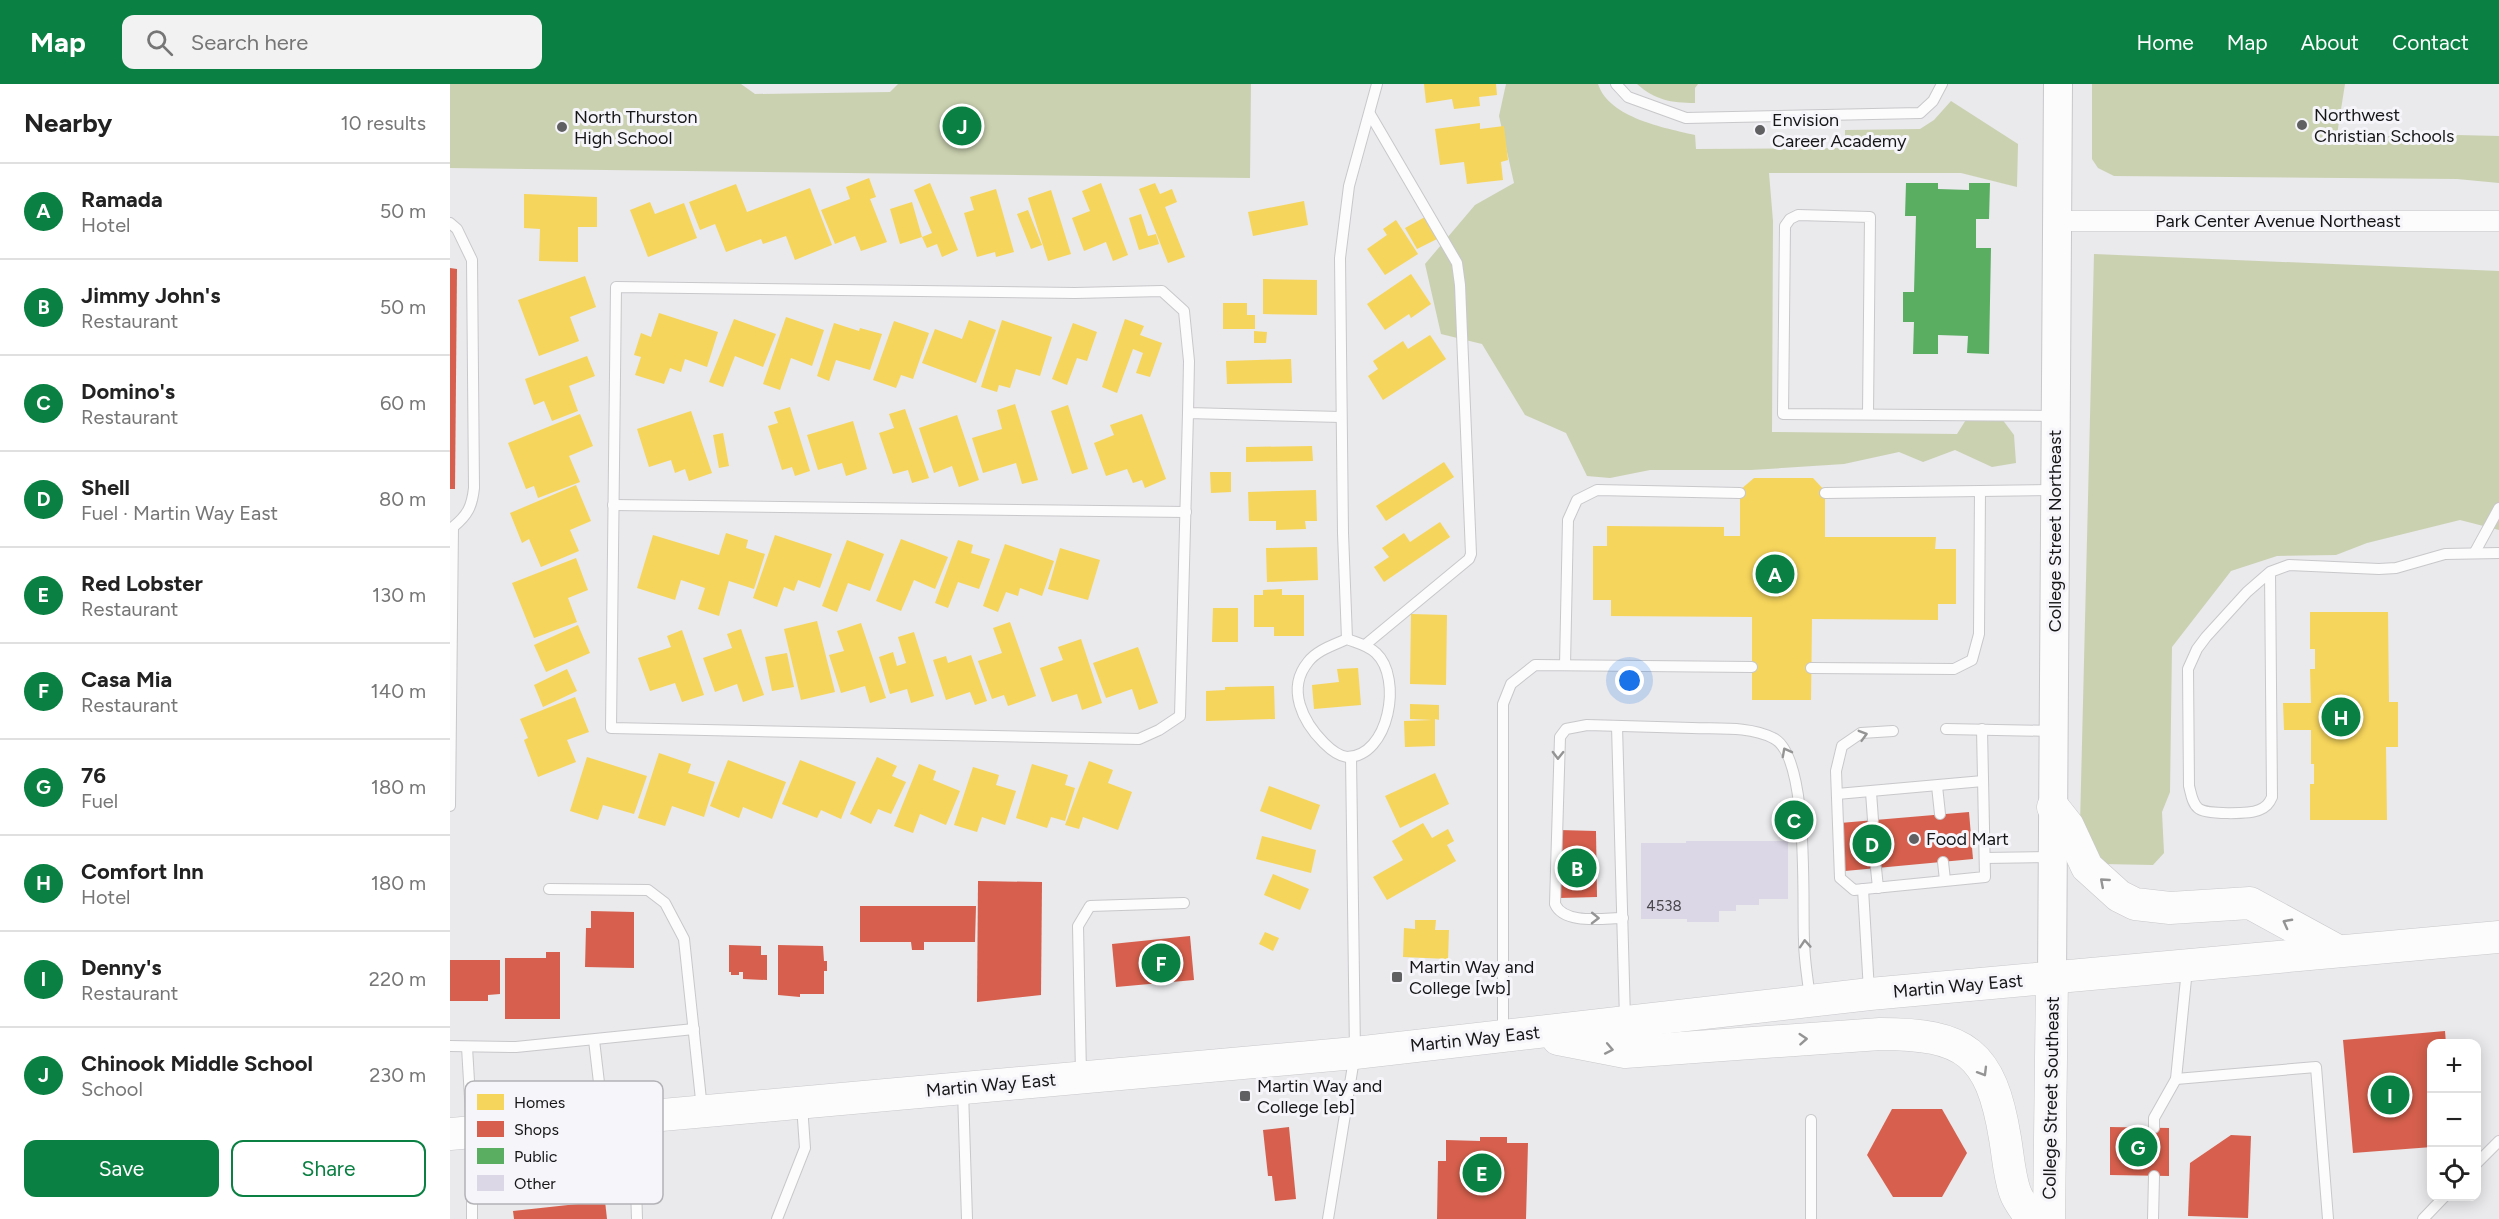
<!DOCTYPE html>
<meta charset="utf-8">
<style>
:root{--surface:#fff;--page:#f2f2f2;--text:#222;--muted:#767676;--line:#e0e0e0;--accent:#0b8043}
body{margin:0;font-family:Figtree,sans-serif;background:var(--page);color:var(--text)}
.controls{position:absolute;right:18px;bottom:18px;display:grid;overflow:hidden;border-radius:12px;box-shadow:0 3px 15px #0003}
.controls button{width:54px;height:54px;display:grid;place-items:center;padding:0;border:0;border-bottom:2px solid var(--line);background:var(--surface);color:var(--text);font:30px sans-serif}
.you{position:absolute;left:1180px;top:597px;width:21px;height:21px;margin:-15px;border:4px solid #fff;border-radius:50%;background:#1a73e8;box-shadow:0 0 0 9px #1a73e833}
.badge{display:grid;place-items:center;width:39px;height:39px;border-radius:50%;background:var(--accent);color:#fff;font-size:20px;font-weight:700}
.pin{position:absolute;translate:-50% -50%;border:3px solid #fff;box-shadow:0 2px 6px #0006}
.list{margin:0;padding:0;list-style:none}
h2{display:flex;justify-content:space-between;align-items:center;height:78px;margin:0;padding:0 24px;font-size:26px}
h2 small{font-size:20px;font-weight:400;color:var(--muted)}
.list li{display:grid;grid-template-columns:39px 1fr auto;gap:18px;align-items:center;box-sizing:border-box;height:96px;padding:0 24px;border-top:2px solid var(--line)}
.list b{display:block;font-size:22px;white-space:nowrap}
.list p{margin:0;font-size:20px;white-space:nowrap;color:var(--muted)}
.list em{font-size:20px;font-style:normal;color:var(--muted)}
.actions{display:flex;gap:12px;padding:18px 24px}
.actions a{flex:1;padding:14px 0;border:2px solid var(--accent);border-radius:12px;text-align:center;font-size:21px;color:var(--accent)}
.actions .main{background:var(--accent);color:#fff}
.icon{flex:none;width:33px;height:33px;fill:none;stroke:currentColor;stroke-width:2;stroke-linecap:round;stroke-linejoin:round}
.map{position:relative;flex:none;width:2049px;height:1135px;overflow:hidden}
header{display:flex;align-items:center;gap:36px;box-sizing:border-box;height:84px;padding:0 30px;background:var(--accent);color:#fff}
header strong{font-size:28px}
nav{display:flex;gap:33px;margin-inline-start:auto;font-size:21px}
.search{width:420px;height:54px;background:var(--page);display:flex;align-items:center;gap:15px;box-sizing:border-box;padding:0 21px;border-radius:12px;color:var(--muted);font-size:22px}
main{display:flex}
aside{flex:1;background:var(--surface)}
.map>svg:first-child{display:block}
</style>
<header>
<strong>Map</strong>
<div class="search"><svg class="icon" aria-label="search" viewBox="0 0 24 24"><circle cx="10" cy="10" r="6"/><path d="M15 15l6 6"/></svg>Search here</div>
<nav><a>Home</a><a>Map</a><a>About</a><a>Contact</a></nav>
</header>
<main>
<aside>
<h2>Nearby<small>10 results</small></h2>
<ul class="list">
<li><span class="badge">A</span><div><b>Ramada</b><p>Hotel</p></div><em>50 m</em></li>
<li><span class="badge">B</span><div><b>Jimmy John's</b><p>Restaurant</p></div><em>50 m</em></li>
<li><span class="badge">C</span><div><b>Domino's</b><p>Restaurant</p></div><em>60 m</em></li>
<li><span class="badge">D</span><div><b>Shell</b><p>Fuel · Martin Way East</p></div><em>80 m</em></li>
<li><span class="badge">E</span><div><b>Red Lobster</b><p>Restaurant</p></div><em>130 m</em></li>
<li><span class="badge">F</span><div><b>Casa Mia</b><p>Restaurant</p></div><em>140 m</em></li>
<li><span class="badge">G</span><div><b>76</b><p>Fuel</p></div><em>180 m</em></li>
<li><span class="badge">H</span><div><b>Comfort Inn</b><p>Hotel</p></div><em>180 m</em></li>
<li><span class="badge">I</span><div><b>Denny's</b><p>Restaurant</p></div><em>220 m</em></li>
<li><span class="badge">J</span><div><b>Chinook Middle School</b><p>School</p></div><em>230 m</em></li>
</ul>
<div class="actions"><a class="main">Save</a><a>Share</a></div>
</aside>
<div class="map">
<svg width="2049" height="1135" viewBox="0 0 2049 1135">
<rect width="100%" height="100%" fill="#eae9ec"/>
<!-- green -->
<g fill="#cad1b0">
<path d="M0,0H291L305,10L440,8L448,0H801L800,94L0,84Z"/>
<path d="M1056,0H1148C1159,34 1215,44 1245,51L1246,65L1395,64V46L1470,45L1484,36L1501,17L1568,60L1567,103L1511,89H1319L1323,137L1322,348L1507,350L1519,331H1549L1564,351L1566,379L1542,383L1505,366L1473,378L1449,368L1394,380L1301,386H1200L1160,394L1137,392L1116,349L1075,331L1032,260L991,250L975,180L1025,121L1064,99L1049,32Z"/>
<path d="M1187,0H1248L1245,4V19C1221,19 1205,16 1187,0Z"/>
<path d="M1642,0H1895L1886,57L1965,50L2049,52V99L2007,95L1664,92L1648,84L1642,75Z"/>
<path d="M1644,170L2049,187V446L2010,436L1917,459L1886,471L1827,472L1781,487L1722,563L1720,708L1712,728L1714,769L1703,781L1653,780L1630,741Z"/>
</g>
<!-- homes -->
<g fill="#f6d55c">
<path d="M974,0H1046L1047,11L1029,13L1030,22L1004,25L1002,15L976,19Z"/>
<path d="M1030,39V45L1054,42L1058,76L1051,78L1053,96L1017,100L1014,78L990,81L985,45Z"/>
<path d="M419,94L426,113L420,115L437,158L411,167L405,152L385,160L371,126L400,115L396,103Z"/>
<path d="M480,99L508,166L492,173L487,160L477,164L472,153L450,160L440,125L462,118L472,153L482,149L464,106Z"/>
<path d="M651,99L678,171L663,177L656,158L634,167L622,134L640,127L632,107Z"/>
<path d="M705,99L710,110L722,105L727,118L715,123L735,173L718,179L689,105Z"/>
<path d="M286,100L297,128L360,104L382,161L345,176L336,152L313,160L311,155L276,168L265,140L250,146L239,118Z"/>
<path d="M546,105L564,168L546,173L545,168L527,173L514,129L524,126L520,113Z"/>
<path d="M601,106L621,170L598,177L578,114Z"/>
<path d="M74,110L147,113V143H128V178L89,177L90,145L74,144Z"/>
<path d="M854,117L858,141L803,152L798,128Z"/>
<path d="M200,118L205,130L234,119L247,154L198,173L180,126Z"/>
<path d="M578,126L592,161L581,165L567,130Z"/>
<path d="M691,130L698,152L706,150L709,160L689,166L679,134Z"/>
<path d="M975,133L987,155L967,165L955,144Z"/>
<path d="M946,136L968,170L935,191L917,165L937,151L933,145Z"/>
<path d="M961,190L981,220L961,234L959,230L935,246L917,220Z"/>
<path d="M135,192L146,223L120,233L129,257L89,272L68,216Z"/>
<path d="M813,195L867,196V231L813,230Z"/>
<path d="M773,219H797V231H805V245H773Z"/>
<path d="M209,229L268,248L257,283L235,275L231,288L220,284L214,300L185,291L191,273L184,271L191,249L201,253Z"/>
<path d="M336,233L374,246L362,282L341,274L330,306L313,300Z"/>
<path d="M284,235L326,250L313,283L285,272L273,303L259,298Z"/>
<path d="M675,235L694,242L690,251L712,259L700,293L686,289L693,269L683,265L667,309L652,303Z"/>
<path d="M519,236L546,246L526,299L472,279L485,245L512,255Z"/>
<path d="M552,236L602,253L590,292L566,285L560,304L549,301L547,308L531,303Z"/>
<path d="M444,237L479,249L463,295L451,291L446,304L423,296Z"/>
<path d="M384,239L409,247L410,244L432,250L420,286L386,276L379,297L367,292Z"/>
<path d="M623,239L647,248L637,277L627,274L617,301L602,295Z"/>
<path d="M804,247L817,248L816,259H804Z"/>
<path d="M980,251L996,275L933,316L918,292L928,285L923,277L953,257L958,265Z"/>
<path d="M137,272L145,292L119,302L128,327L102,337L94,317L84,321L75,295Z"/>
<path d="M841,275L842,299L777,300L776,277Z"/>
<path d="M565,320L588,396L572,400L566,379L533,389L522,354L552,345L547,326Z"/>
<path d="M618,321L638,385L622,390L601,327Z"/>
<path d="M340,323L360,387L345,392L342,383L332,386L318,342L328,339L324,328Z"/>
<path d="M455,325L479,394L462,399L458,386L443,390L429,349L444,344L439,330Z"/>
<path d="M241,327L262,389L239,397L235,385L225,389L221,376L199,383L187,345Z"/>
<path d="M130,330L143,362L119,372L130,398L88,414L84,402L76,405L58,359Z"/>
<path d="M692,330L716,395L695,404L692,396L683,399L677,385L656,392L644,359L664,351L660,341Z"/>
<path d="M507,331L529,396L509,403L502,382L484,389L469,344Z"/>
<path d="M403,337L417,385L396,392L392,379L368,386L357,351Z"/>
<path d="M273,349L279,382L269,384L263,351Z"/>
<path d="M862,362L863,377L796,378V363Z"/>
<path d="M994,378L1004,393L936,437L926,422Z"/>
<path d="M760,388H781V408L761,409Z"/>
<path d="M1304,394H1363L1375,407V453H1486L1485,465H1506V520H1488V536L1362,535L1361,616H1302V533L1161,532V516H1143V462H1157V442L1274,443V452H1290V406Z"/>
<path d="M126,401L141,437L120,446L129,467L91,483L79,455L72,459L60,429Z"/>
<path d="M866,406L867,437H855L856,445L826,446V437H799L798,408Z"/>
<path d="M990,438L1000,453L934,498L924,483L939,473L932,464L954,449L960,458Z"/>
<path d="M276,449L298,456L296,464L315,470L304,505L279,497L269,532L248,525L255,504L231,496L225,516L187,504L203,451L269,471Z"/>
<path d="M325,451L382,470L370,504L348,496L344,507L334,503L327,523L303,514Z"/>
<path d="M451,455L498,473L485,505L464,496L451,527L426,517Z"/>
<path d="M397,456L434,470L420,507L398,499L387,528L372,522Z"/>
<path d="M508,456L523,461L521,469L540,475L529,505L508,498L498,524L485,519Z"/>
<path d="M555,460L604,477L592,512L570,504L568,512L556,508L548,528L533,522Z"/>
<path d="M867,463L868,496L817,498L816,464Z"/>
<path d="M610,464L650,476L638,516L598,505Z"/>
<path d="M126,474L138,506L118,514L127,538L84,554L62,499Z"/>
<path d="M832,505V511H854V552H824V543H804V511H813V506Z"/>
<path d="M763,524H788V558H762Z"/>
<path d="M1860,528H1938L1939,618H1948V663H1936L1937,736H1860V700H1864V680H1861V646H1834L1833,619H1861L1860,585H1865V565H1860Z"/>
<path d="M961,530L997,531L996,601L960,600Z"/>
<path d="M367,537L385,608L351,616L334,545Z"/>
<path d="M560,538L586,612L558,622L554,611L542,615L528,577L552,569L543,544Z"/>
<path d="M411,539L436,614L420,619L415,602L391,609L379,571L394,567L387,547Z"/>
<path d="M128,541L140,569L96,588L84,561Z"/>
<path d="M291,545L314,611L293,618L287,600L265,608L253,574L282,564L277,550Z"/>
<path d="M232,546L254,611L232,618L225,599L200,607L188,574L221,563L217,552Z"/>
<path d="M464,548L484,612L461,619L457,605L440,610L429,573L443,568L447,582L456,579L448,553Z"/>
<path d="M631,555L652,619L632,626L627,610L602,618L590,584L613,576L608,563Z"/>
<path d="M688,563L708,619L689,626L682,605L656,614L643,579Z"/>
<path d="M337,569L344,603L322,607L315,573Z"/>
<path d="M521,571L537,617L525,621L520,608L496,616L483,576L496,572L498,579Z"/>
<path d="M908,584L911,621L864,625L862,601L889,598L887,585Z"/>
<path d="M117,585L127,607L93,623L84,601Z"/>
<path d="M824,602L825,635L756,637V607L775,606V603Z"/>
<path d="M125,613L139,648L117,656L126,678L88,693L74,656L78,654L70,635Z"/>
<path d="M960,620L989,621V636L985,635V662L955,663L954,637L982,636L960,635Z"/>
<path d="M209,669L241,680L238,689L265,698L254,733L222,722L215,742L188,734Z"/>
<path d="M137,673L197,692L184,730L153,721L148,736L120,727Z"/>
<path d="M427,673L447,682L442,692L456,698L441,730L428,725L421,740L400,730Z"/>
<path d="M278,676L336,698L322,735L293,723L289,734L260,722Z"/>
<path d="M350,676L406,698L391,735L371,726L367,734L332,720Z"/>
<path d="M639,677L663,686L658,699L682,708L668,746L633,733L629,745L615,741Z"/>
<path d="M469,680L486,687L483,696L510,707L496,741L470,730L463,749L444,742Z"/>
<path d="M582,680L618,691L615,701L625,704L615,737L601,733L597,744L566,734Z"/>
<path d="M523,683L549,691L546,701L566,707L555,741L532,733L527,748L504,741Z"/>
<path d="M985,689L999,720L950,744L935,712Z"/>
<path d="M819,702L870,721L861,746L810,727Z"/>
<path d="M973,739L982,754L998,745L1004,757L997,761L1006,777L937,816L923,793L953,776L942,757Z"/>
<path d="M812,752L866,766L861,789L806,775Z"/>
<path d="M823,790L859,805L850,826L814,811Z"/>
<path d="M965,836H986L985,846H999L998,875L953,873L954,844L965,845Z"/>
<path d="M815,848L829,854L823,867L809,860Z"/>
</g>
<!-- shops -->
<g fill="#d6604d">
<path d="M0,184L7,185L5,405H0Z"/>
<path d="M1519,728L1523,775L1395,787L1390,739Z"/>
<path d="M1109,746L1146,747L1147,813L1109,814Z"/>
<path d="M528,797L592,798L591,911L527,918Z"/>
<path d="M410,822H526L525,858H474V866H462L461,858H410Z"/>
<path d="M141,827L184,828V884L135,883L136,844H141Z"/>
<path d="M740,852L744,896L666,903L662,860Z"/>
<path d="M279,861L311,862V871H317V896L293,895V888H289V891H281V888H279Z"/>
<path d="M328,861L373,862L374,877H377V887H374V910H350V913L328,911Z"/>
<path d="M96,868H110V935H55V874H96Z"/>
<path d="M0,876H50V910L38,911V917H0Z"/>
<path d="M1995,947L1996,960H1982V1063L1903,1069L1893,956Z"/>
<path d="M1442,1025H1492L1517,1069L1492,1113H1443L1417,1071Z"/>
<path d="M839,1043L846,1115L825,1117L822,1092H818L813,1046Z"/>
<path d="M1660,1043L1719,1044V1092L1660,1091Z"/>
<path d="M1781,1051L1801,1052L1798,1134L1738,1132L1740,1079Z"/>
<path d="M1030,1053H1057V1059H1078L1076,1135H987L988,1077H996V1056L1030,1057Z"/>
<path d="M155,1117L157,1135H64L63,1127Z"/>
</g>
<!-- public -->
<path fill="#5aae61" d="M1456,99H1488V105L1519,106V99H1540L1539,135H1526V164H1541L1539,270L1517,269L1518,252L1488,251V270H1463L1464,238H1453V208H1464L1466,132H1455Z"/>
<!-- building -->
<path fill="#dcd7e6" d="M1236,757H1338V815H1309V821H1286V827H1269V838H1237V835H1191V759H1236Z"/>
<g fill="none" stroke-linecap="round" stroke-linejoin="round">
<!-- lane casing -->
<g stroke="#c8c7ca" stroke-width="12">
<g id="lane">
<path d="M1166,0L1178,13L1236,34L1470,29L1483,17L1492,0"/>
<path d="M0,139L7,145L22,176L24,404C22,422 18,431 3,443L0,722"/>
<path d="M738,329L730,632L709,646L689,655L161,644L166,203L625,209L712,207L734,227L739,277L738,329L891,333"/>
<path d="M1418,330L1420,133L1348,131L1340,135L1335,142L1333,330C1423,330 1514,331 1605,332"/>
<path d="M1375,409L1530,407"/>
<path d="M163,421L736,428"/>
<path d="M2025,468L2049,424"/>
<path d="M1820,488L1822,713C1819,720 1816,723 1809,726C1800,730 1755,731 1748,724C1742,719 1741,709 1739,702L1738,585L1747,565L1756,553L1797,508L1820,488L1839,481L1929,485L1946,484L1995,470L2049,469"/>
<path d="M897,555L893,449L890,174L899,102L927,0"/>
<path d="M897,555C907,559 918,561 926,569C953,594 939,673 897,673C888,672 880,665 874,659C853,638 836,605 858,578C867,566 884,561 897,555Z"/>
<path d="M915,561L1019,475L1021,470L1010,201L1007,179L920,30"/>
<path d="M1115,581L1118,436L1127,416L1147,406L1290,409"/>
<path d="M1361,584L1504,585L1522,576L1529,550L1530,407L1604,406"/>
<path d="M1167,642L1175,935"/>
<path d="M1496,645L1604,647"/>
<path d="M1443,647L1411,649L1392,662L1386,687L1390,794L1404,806L1535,793L1532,645"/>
<path d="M1487,702L1490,730"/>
<path d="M1421,708L1423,736"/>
<path d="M1387,710L1533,697"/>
<path d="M1535,774L1601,773"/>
<path d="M1493,778L1495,796"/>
<path d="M1426,784L1428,804"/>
<path d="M99,805L198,806L215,819L234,855L252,1025"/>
<path d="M1413,805L1419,907"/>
<path d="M1173,834C1154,834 1114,841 1105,820L1110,653L1116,645L1137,641C1172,642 1207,643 1242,644C1269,645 1299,642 1323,654C1360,671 1352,818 1354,856C1354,876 1358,896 1360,915"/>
<path d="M1053,949V620L1061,600L1085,581L1302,583"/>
<path d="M144,956L153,1033"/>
<path d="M0,962L66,963L244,945"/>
<path d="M17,963L22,1048V1135"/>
<path d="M631,990L628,842L640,822L734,819"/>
<path d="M1726,995L1866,983L1878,1135"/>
<path d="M513,1007L517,1135"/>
<path d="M1361,1036V1135"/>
<path d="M184,1037L187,1135"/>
<path d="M1704,1044V1034L1726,995L1737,885"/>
<path d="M2026,1080L2049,1057"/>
<path d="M327,1135L355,1064L352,1021"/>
<path d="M878,1135L905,969L901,673"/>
<path d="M1703,1135L1704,1092"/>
<path d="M1973,1135L1995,1112"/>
</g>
</g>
<!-- street casing -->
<g stroke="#c8c7ca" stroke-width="21">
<path id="street" d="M1607,137H2049"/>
</g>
<!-- secondary casing -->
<g stroke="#c8c7ca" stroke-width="30">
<path id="secondary" d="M1602,894L1608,0"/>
</g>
<!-- primary casing -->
<g stroke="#c8c7ca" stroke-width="33">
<g id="primary">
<path d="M1603,723L1618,742L1637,783L1669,812L1685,820L1720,824L1800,819L1888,867"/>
<path d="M1108,955L1175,968L1430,950C1515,950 1541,968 1555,1054C1558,1071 1559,1091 1565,1108C1568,1117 1576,1127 1582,1135"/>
<path d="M0,1050L905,969L1420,910L2049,853"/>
<path d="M1599,1135L1602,894"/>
</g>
</g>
<!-- lane -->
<use href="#lane" stroke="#fcfcfc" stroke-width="10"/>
<!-- street -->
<use href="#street" stroke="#fcfcfc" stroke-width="20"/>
<!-- secondary -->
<use href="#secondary" stroke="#fcfcfc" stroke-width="28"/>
<!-- primary -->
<use href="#primary" stroke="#fcfcfc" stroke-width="32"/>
</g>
<!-- one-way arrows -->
<defs><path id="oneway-chevron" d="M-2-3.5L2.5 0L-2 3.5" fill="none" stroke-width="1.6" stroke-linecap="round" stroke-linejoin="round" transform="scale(1.5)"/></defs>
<g stroke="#949495">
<use href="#oneway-chevron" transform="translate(1413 651) rotate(-16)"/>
<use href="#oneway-chevron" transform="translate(1336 668) rotate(-118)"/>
<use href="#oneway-chevron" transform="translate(1108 671) rotate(91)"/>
<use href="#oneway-chevron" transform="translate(1654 798) rotate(-139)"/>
<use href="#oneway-chevron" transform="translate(1145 834) rotate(1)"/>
<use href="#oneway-chevron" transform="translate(1837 839) rotate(-152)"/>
<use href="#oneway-chevron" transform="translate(1355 860) rotate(-94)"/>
<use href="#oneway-chevron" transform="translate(1353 955) rotate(-4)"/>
<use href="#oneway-chevron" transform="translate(1159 965) rotate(11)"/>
<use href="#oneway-chevron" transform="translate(1533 988) rotate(59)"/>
</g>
<!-- markers -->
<g fill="#605f62" stroke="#f6f5fa" stroke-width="2">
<circle cx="1852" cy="41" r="6"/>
<circle cx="112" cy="43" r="6"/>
<circle cx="1310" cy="46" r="6"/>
<circle cx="1464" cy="755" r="6"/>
<rect x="941" y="887" width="12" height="12" rx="3"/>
<rect x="789" y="1006" width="12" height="12" rx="3"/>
</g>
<g text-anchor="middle" stroke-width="6" stroke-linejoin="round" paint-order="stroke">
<!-- number labels -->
<g font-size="15" fill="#48464b">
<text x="1214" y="827">4538</text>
</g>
<!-- poi labels -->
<g font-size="18" fill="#161517" stroke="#f6f5fa" text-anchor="start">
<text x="1864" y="37">Northwest<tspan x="1864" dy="21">Christian Schools</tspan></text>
<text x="124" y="39">North Thurston<tspan x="124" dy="21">High School</tspan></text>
<text x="1322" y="42">Envision<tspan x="1322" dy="21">Career Academy</tspan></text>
<text x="1476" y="761">Food Mart</text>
<text x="959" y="889">Martin Way and<tspan x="959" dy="21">College [wb]</tspan></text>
<text x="807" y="1008">Martin Way and<tspan x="807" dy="21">College [eb]</tspan></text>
</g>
<!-- street labels -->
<g font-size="18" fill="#161517" stroke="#f6f5fa">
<text x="1828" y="143">Park Center Avenue Northeast</text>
<text transform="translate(1605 447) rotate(-90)" y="6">College Street Northeast</text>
<text transform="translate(1508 902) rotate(-5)" y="6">Martin Way East</text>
<text transform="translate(1025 955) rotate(-6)" y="6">Martin Way East</text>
<text transform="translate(541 1001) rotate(-5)" y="6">Martin Way East</text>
<text transform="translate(1601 1014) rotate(-89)" y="6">College Street Southeast</text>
</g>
</g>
<!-- legend -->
<rect x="15" y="997" width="198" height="123" rx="9" fill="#f6f5fa" stroke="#b3b2b6" stroke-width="1.5"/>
<rect x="27" y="1010" width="27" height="16" fill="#f6d55c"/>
<rect x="27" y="1037" width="27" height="16" fill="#d6604d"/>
<rect x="27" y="1064" width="27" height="16" fill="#5aae61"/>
<rect x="27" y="1091" width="27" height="16" fill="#dcd7e6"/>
<g font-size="16" fill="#161517">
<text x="64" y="1024">Homes</text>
<text x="64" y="1051">Shops</text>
<text x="64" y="1078">Public</text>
<text x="64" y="1105">Other</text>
</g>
</svg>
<div class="controls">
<button>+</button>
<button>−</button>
<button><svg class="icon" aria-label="locate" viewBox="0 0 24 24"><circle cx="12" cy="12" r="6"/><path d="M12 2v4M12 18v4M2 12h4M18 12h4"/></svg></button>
</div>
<div class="you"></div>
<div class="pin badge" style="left:1325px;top:490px">A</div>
<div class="pin badge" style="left:1127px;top:784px">B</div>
<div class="pin badge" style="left:1344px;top:736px">C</div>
<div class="pin badge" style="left:1422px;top:760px">D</div>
<div class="pin badge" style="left:1032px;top:1089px">E</div>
<div class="pin badge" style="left:711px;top:879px">F</div>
<div class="pin badge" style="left:1688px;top:1063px">G</div>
<div class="pin badge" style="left:1891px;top:633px">H</div>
<div class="pin badge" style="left:1940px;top:1011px">I</div>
<div class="pin badge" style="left:512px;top:42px">J</div>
</div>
</main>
